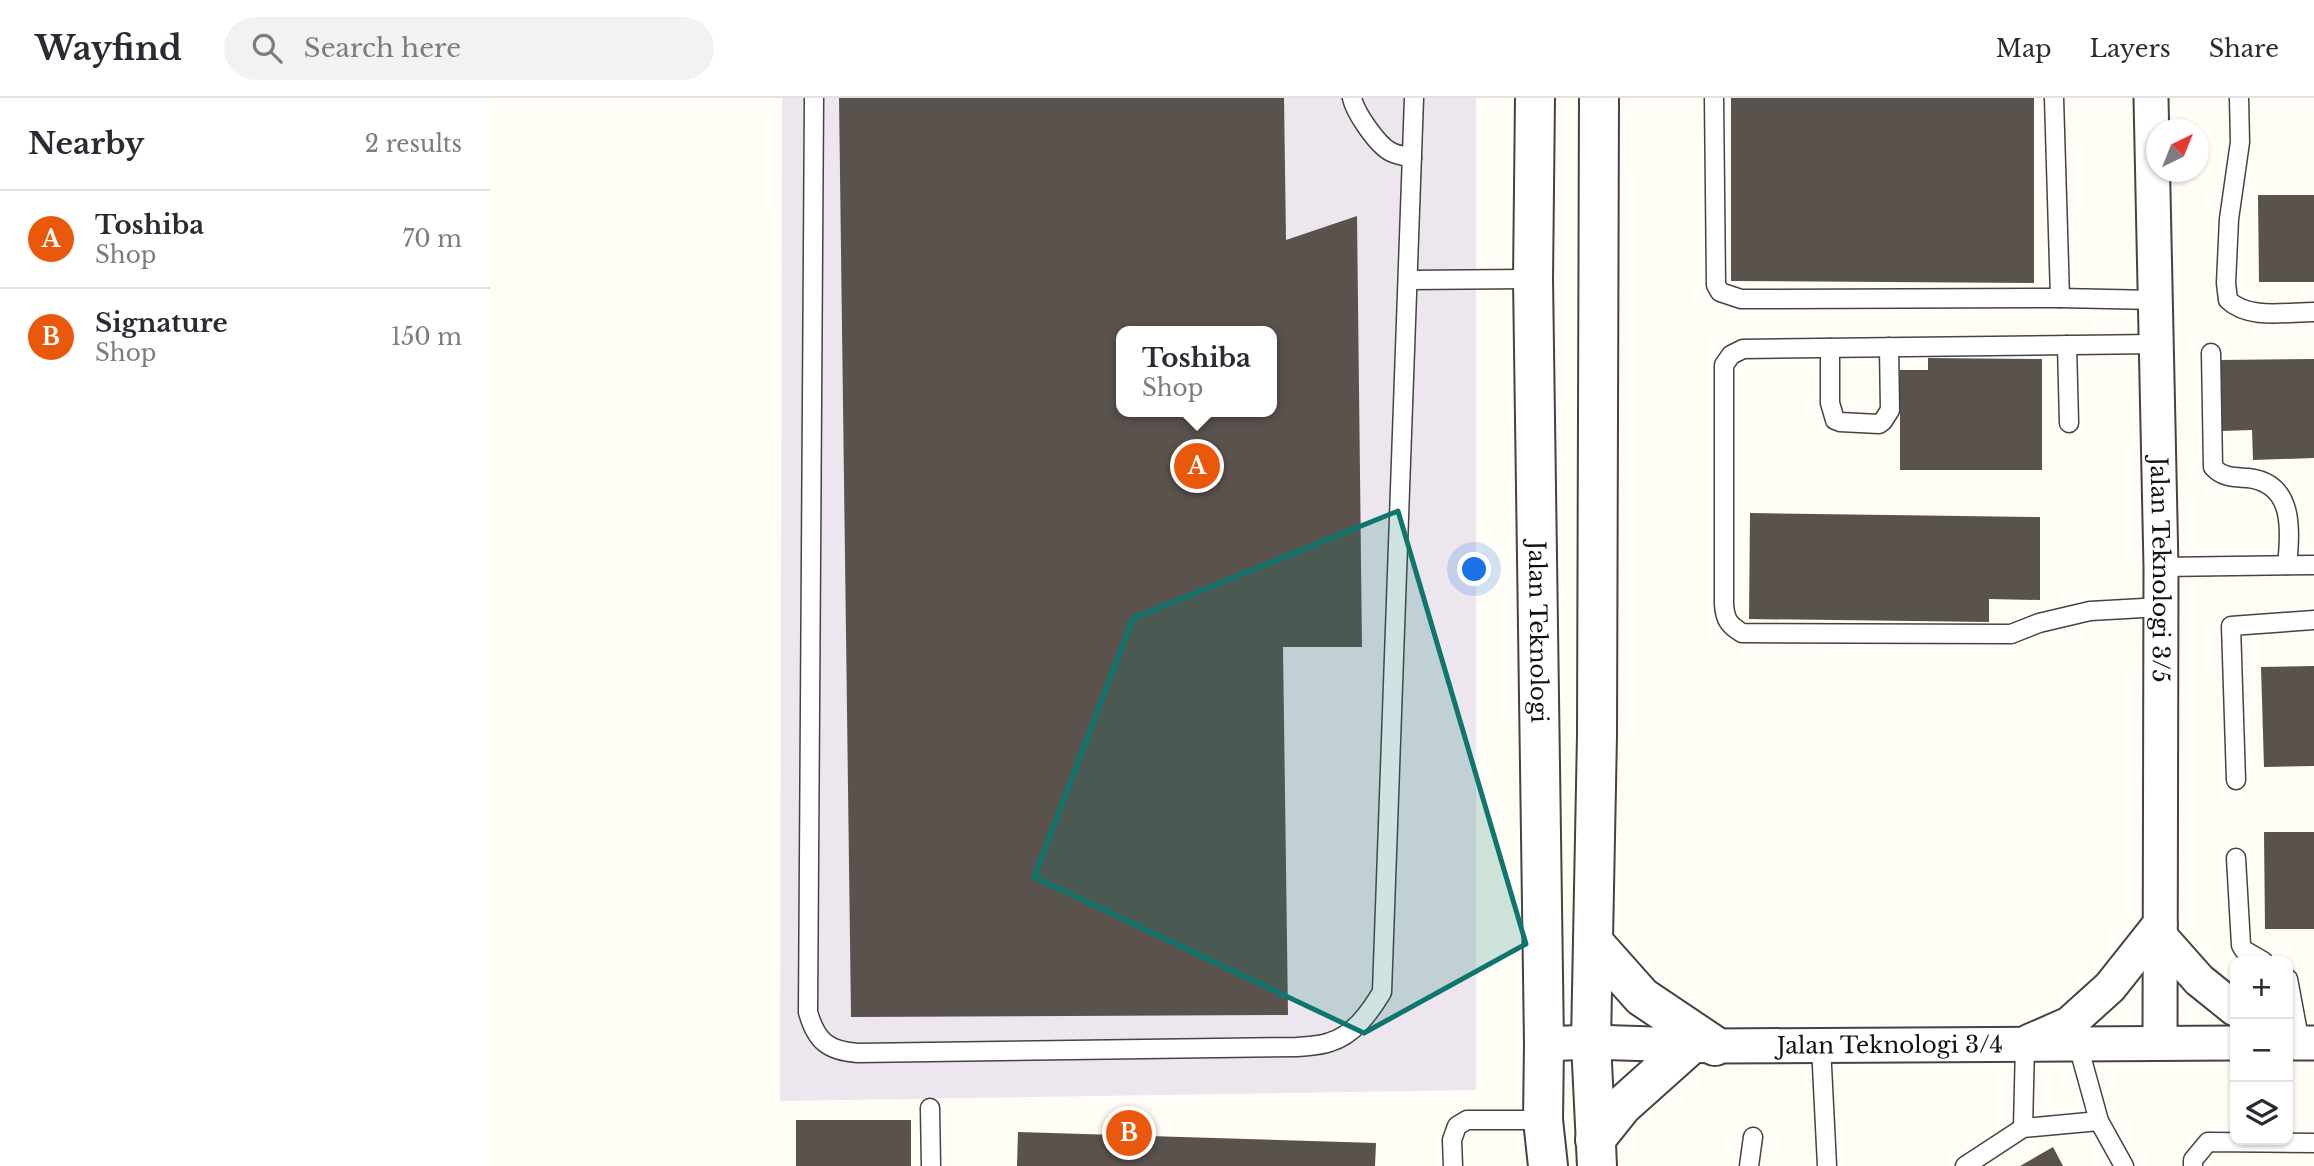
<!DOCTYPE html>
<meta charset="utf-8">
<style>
:root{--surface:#fff;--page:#f2f2f3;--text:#2b2b33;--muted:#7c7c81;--line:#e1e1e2;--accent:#ea580c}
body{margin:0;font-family:"Libre Baskerville",serif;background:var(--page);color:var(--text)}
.controls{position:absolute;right:21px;bottom:21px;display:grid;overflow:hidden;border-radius:14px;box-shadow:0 2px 5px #0004}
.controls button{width:63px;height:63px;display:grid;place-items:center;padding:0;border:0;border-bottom:2px solid var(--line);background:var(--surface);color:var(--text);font:35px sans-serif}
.compass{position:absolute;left:1656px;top:21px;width:63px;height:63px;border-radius:50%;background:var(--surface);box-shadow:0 2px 5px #0004;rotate:43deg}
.you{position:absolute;left:985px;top:472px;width:24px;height:24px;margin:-18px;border:5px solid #fff;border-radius:50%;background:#1a73e8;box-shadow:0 0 0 10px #1a73e833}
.badge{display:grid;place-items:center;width:46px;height:46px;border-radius:50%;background:var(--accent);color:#fff;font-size:23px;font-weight:700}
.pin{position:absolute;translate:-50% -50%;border:4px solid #fff;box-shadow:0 2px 7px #0006}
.popup{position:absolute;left:626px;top:228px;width:161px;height:91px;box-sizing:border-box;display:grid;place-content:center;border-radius:14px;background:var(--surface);filter:drop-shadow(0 2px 5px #0005);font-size:23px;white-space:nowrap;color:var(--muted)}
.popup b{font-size:26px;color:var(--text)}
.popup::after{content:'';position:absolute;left:50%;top:100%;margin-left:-14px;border:14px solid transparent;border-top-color:var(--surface)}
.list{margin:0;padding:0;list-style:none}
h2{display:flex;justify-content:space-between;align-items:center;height:91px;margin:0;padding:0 28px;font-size:30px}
h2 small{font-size:23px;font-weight:400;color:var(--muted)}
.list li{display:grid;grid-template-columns:46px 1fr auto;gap:21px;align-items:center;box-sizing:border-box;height:98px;padding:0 28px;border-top:2px solid var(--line)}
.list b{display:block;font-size:26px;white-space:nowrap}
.list p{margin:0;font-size:23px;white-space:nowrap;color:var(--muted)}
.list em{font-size:23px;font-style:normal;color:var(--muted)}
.icon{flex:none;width:38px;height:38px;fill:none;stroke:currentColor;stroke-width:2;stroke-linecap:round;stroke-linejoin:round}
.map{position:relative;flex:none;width:1824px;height:1068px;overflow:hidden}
header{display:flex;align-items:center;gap:42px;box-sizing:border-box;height:98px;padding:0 35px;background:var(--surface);border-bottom:2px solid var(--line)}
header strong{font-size:33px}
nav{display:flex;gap:38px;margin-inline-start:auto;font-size:24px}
.search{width:490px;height:63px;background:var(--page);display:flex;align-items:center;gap:18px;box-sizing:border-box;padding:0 24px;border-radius:38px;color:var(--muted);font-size:26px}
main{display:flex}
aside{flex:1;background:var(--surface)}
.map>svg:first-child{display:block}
</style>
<header>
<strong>Wayfind</strong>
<div class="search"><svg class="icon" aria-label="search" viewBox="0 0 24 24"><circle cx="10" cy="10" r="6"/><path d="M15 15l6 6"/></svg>Search here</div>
<nav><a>Map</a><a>Layers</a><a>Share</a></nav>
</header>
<main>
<aside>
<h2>Nearby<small>2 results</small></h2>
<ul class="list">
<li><span class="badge">A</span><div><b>Toshiba</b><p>Shop</p></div><em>70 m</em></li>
<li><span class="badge">B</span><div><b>Signature</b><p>Shop</p></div><em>150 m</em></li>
</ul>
</aside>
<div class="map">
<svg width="1824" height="1068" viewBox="0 0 1824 1068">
<rect width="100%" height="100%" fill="#fffdf5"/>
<!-- industrial -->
<path fill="#eee6ef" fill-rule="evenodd" d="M292,0H986V992L290,1003ZM632,233H782V314H632Z"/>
<!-- building -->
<g fill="#5a524d" fill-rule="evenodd">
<path d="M349,0H794L796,142L867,118L872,549H793L798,917L361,919ZM632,233H782V314H632Z"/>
<path d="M1241,0H1544V185L1241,183Z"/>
<path d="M1768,97H1824V184H1769Z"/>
<path d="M1438,260L1552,261V372H1410V272H1438Z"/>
<path d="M1824,261V360L1763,362L1762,332L1731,333L1729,262Z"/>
<path d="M1260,415L1550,419V502L1499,501V524L1259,521Z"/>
<path d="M1824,568V668L1774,669L1771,569Z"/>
<path d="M1774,734H1824V831H1775Z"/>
<rect x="306" y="1022" width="115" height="46"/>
<path d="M528,1034L886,1045L885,1068H527Z"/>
<path d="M1563,1049L1573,1068H1530Z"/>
</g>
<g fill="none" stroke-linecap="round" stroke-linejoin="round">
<!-- service casing -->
<g stroke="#444" stroke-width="21">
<g id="service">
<path d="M324,0L318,914C326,943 338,953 368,955L807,949C817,948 830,948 840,944C864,937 880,914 892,894L924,0"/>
<path d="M862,0C865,14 887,47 901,54C907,57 915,58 922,60"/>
<path d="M1224,0L1226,187L1230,194L1251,201L1570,200L1564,0"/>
<path d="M1749,0L1750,44L1739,121L1736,185L1738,202C1759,222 1796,214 1824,214"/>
<path d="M918,182L1043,181"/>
<path d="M1570,200L1665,202"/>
<path d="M1666,246L1253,251L1241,257L1234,267V506C1235,522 1239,527 1252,535L1521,536L1549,525L1600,513L1671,509"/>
<path d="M1577,247L1579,325"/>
<path d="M1340,250V305L1345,322L1350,324L1389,326L1393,323L1400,312L1399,249"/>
<path d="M1721,255L1723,369C1733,380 1744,379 1758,380C1804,385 1801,432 1797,467"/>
<path d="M1671,469L1824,467"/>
<path d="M1746,682L1741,528L1824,522"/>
<path d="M1746,760L1751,847L1754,852L1773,863"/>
<path d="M1798,881L1810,945"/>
<path d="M1588,947L1609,1023L1634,1068"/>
<path d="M1331,948L1337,1068"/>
<path d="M440,1010L441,1068"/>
<path d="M1533,1030L1535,946"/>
<path d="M963,1068L962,1042L967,1028L977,1022H1053"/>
<path d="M1259,1068L1263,1039"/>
<path d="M1475,1068L1533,1030L1609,1023"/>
<path d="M1703,1068V1062L1718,1044L1824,1045"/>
</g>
</g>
<!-- minor casing -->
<g stroke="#444" stroke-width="37">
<g id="minor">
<path id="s1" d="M1661,0L1671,469L1670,945"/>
<path d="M1670,838L1709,882L1745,911"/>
<path d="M1540,943L1579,926L1620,889L1670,826"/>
<path d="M1798,945H1824"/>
<path id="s2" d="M1054,946L1101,944L1225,948L1745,945"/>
</g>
</g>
<!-- tertiary casing -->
<g stroke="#444" stroke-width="42">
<g id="tertiary">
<path id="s3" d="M1045,0L1043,181L1054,946L1053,1022L1058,1068"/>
<path d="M1103,844L1152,899L1225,948"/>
<path d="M1105,1042L1133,1007L1199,948"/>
<path d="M1107,1068L1101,944L1107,637L1109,0"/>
</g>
</g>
<!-- service -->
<use href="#service" stroke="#fff" stroke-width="18"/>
<!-- minor -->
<use href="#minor" stroke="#fff" stroke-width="33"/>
<!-- tertiary -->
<use href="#tertiary" stroke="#fff" stroke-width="38"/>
</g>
<!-- marked area -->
<path fill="#0f766e" fill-opacity="0.2" stroke="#0f766e" stroke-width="5" stroke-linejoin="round" d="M908,413L1036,846L874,935L544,779L643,520Z"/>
<g text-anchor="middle" stroke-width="7" stroke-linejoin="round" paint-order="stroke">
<!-- street labels -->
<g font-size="23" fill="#111" stroke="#fff">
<text dy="8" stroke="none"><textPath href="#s1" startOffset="472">Jalan Teknologi 3/5</textPath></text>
<text dy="8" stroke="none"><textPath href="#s3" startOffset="534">Jalan Teknologi</textPath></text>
<text dy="8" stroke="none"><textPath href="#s2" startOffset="346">Jalan Teknologi 3/4</textPath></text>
</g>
</g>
</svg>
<div class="controls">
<button>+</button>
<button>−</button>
<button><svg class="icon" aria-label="layers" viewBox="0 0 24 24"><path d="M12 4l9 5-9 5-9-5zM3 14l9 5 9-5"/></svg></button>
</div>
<svg class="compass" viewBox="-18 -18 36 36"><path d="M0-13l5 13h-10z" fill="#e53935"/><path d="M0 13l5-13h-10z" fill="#7c7c81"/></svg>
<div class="you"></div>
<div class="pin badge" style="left:707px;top:368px">A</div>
<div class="popup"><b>Toshiba</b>Shop</div>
<div class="pin badge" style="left:639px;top:1035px">B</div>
</div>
</main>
